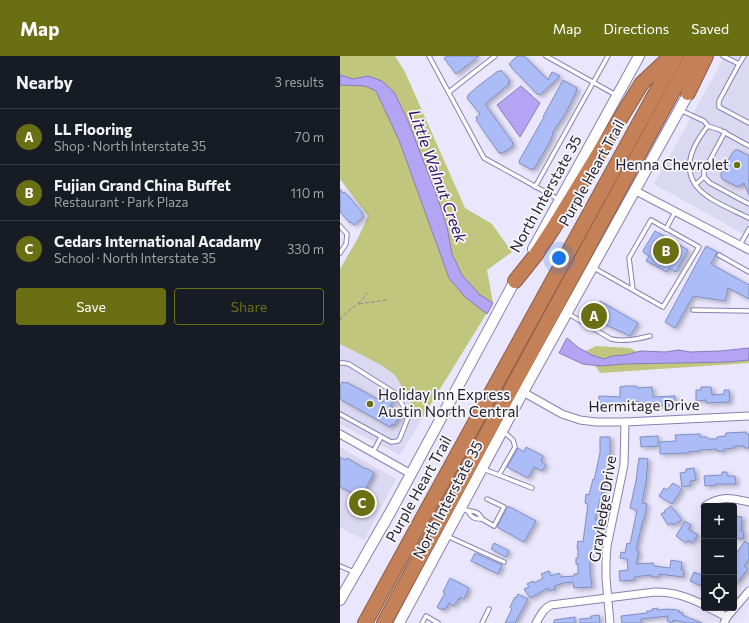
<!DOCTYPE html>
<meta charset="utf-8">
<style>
:root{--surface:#171b24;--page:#242831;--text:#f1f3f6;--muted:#9ea1a6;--line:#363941;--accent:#6b6f13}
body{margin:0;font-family:Commissioner,sans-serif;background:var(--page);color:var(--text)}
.controls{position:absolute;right:12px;bottom:12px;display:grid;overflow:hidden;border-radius:4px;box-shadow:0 4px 16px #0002}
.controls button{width:36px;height:36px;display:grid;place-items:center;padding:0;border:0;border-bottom:1px solid var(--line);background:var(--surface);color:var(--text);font:20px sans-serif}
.you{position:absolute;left:219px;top:202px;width:14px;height:14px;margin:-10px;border:3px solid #fff;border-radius:50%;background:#1a73e8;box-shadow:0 0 0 6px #1a73e833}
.badge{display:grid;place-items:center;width:26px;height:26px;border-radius:50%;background:var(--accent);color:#fff;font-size:13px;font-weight:700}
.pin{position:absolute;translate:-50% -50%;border:2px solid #fff;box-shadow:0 1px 4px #0006}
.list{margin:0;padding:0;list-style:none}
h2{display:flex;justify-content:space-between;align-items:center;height:52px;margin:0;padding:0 16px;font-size:17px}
h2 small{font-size:13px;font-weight:400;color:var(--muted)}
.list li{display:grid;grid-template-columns:26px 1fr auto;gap:12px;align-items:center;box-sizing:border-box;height:56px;padding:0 16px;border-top:1px solid var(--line)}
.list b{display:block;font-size:15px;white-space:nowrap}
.list p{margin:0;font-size:13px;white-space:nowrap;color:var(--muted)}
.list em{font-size:13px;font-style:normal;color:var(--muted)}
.actions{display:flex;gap:8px;padding:12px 16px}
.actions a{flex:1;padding:9px 0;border:1px solid var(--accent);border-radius:4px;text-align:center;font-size:14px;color:var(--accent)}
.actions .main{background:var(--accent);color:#fff}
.icon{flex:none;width:22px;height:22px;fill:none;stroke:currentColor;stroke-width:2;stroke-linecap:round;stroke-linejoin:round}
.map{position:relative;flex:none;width:409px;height:567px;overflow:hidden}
header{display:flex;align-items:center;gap:24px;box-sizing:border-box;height:56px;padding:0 20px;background:var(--accent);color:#fff}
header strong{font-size:19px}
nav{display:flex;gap:22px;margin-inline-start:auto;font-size:14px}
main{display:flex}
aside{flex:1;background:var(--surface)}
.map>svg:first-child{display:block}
</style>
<header>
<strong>Map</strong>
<nav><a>Map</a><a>Directions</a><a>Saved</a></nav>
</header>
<main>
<aside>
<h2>Nearby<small>3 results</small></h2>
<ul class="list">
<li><span class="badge">A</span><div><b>LL Flooring</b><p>Shop · North Interstate 35</p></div><em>70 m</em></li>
<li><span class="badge">B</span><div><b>Fujian Grand China Buffet</b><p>Restaurant · Park Plaza</p></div><em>110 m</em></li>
<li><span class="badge">C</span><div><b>Cedars International Acadamy</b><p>School · North Interstate 35</p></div><em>330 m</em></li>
</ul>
<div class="actions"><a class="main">Save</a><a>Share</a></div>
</aside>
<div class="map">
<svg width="409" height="567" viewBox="0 0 409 567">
<defs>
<filter id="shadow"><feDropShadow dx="3" dy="2" stdDeviation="2" flood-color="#0004"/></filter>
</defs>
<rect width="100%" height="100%" fill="#e9e6fd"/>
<!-- built -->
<g fill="#dbd8f1">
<path d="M385,0H409V181L314,128Z"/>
<path d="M0,288L41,309L55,319L81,364L60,399L0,368Z"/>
<path d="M0,391L56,423L24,484L0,471Z"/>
</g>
<!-- green -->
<g fill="#c0c67e">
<path d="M0,0H55L65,16L125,152L152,168L172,196L147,214L153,247L81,364L55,319L41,309L0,288V213L19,180L28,160L0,123Z"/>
<path d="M256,290L290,292L299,297L362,298L409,294V307L260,317L246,295Z"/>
</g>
<!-- water -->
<g fill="#b4a5f4" stroke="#887cba">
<path d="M0,19L13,23L28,20L42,25L54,36L68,65L97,140L107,171L112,198L122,219L140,239L153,247L147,258L125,241L109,222L59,84L36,35L25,30L0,29Z"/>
<path d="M181,30L200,47L180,81L157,49Z"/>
<path d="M227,282L239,292L252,299L264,303L272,300L285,299L301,295L325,296L339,294L350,296L380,295L409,292V304L388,306L283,308L261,310L243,308L219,297Z"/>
</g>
<!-- building -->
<g fill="#acbcf6" stroke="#808ec0" filter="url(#shadow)">
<path d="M107,0H139L116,18L104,2Z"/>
<path d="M177,0H184L208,24L212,16L220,20L200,39L198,38H197L170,10L171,9L169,8Z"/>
<path d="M161,14L170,25L168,26L169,28L145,48L173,87L172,88L173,90L161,98L160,96L159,97L136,64L137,63L136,61L140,58L127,42L128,40V39L137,31L158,15L159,16Z"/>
<path d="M223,24L237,32L236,34H237L225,58L212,77L213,78L208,89L194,113L193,112L192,114L179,107L180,105H179L204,61H203Z"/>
<path d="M395,94H398L409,100V139L404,127L399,130H396L382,123L381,120V117L393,96Z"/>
<path d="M0,133L3,137L4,136L10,142L22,156L21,157L24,160L14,169L11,166L10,167L0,156Z"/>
<path d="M315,175L348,194L336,216L329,212L327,216L306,205L309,200L303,196L304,193Z"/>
<path d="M366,190L377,196L371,208L409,229V243L388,232L385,245L353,240L335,272L325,266Z"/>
<path d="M260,245L298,267L290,280L249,261Z"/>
<path d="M2,326L5,327L6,326L43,346L49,337L53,339L55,342L50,350L59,355L58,357L61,358L54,369L52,368L50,371L0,343V330Z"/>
<path d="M286,330H296L298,332L312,331L313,341L335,340V349L299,350V346L286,345L285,351L258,350L259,340L280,341V331Z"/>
<path d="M361,331H371L372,339L384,338V334H389L390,346L366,347V344L356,345V334H361Z"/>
<path d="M406,376V378H409V392H404V390H394V392L384,393V395H377V393L359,394V395L348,396V397L320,398V386L336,385L335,379L360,378V381H366L369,383H377V381L385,380L386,377Z"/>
<path d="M318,380V390L301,391L300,381Z"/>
<path d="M260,381H270V398L264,436H262L255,464H258L253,495H250V514L252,531L234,532L233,526L224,527L214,530L215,533L209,535L208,532L190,542L184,533L189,531L187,528L193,525L194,527L203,522L201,518L209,515L211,520L219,517L221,521L234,520V518H238V508H236V502H238V492H237L238,485L243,486L248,448L245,447L246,438L249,439L253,423L254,424L255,420L260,397Z"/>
<path d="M186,391L203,400L201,405L206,409L202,415L194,411L188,422L167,411L178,392L184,396Z"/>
<path d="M0,401L5,404L7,402L25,413L26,412L34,417L20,443L14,440L15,438L0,431Z"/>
<path d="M299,402L308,403L306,426L302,447L307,448L304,464H303L296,494L299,495L296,508L313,507L314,510L330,512L331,504L342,506L341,514H344L343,521L319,518V521H311V519L294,521V524L280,525L279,515L288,514L287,503L280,502L281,496L285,497L287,487L290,488L297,454L290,452L296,425Z"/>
<path d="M354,412L356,424L350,425L351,429L342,431L340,417L346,416V413Z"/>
<path d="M382,416H387V420H395L396,428H375L376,429L365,430L364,420L382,419Z"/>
<path d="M333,427L342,433L332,448L319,440L324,432L327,434Z"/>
<path d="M168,450L196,465L184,486L157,471Z"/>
<path d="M331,450L342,464L333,469L332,467L328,469L321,458L325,456L324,455Z"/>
<path d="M394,460L402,461L401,475L404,476L403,483L395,482V472H394Z"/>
<path d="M345,465L351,469L348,473L358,479L352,487L348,484L346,487L336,480Z"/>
<path d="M405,485L409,488V503L404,510L408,513L394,530V504L397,500L395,499Z"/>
<path d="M154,487L169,495L166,501L151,493Z"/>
<path d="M135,497L162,509L158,518L131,505Z"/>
<path d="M354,516L364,520V531L350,525Z"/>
<path d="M110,522L129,532L124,543L120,541L119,544L118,543L114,550L109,547L105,554L103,552L102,554L97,551L105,537L103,536Z"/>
<path d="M178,538L188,543L175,567H165L172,553L170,551L175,541L176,542Z"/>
<path d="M317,552V554L328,553L333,554V553L340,555L339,556L343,557L342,559L362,567H348L333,564L332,567L327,565L328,560L301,563V567H282L281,560L307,557V555H312V553Z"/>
<path d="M259,559L260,567H240V563L251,562V560Z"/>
<path d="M235,561V567H214V564Z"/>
</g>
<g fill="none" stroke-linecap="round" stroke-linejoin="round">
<!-- lane casing -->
<g stroke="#8980b3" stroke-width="5.5">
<g id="lane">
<path d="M89,0L144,102L218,143"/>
<path d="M206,0L276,39"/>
<path d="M383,0L399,8L404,0"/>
<path d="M399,8L379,45V51L409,67"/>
<path d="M109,36L155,0"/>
<path d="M340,54L364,65L368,70C346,97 339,124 373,144C385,151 397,156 409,162"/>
<path d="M368,70L380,74L409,90"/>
<path d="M385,76L364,115V121L370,127L409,148"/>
<path d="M355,129L364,121"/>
<path d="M195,131L268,0"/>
<path d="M0,170L7,178L6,188L0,197"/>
<path d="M326,173L335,156"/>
<path d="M400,189L409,173"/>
<path d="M379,199L409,216"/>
<path d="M254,212L323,251L359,191L311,164L289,202L293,234"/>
<path d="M353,254L409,255"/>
<path d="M227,257L271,283C284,286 297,283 310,280"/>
<path d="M0,307H4L9,308L55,337L69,359L60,382L58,385L51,386L0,358"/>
<path d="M33,396L41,381"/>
<path d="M143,413L159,419L175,391L173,384L163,375"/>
<path d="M159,419L192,432"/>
<path d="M122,453C130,456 138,453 142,463C135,463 131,462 128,455"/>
<path d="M142,463L154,470L164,451L147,443"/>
<path d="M107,480L164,506"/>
<path d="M0,510L14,516"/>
<path d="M82,567L86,560L98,567"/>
<path d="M142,567L149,553"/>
</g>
</g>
<!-- street casing -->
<g stroke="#8980b3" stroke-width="9">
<g id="street">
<path d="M294,134L409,194"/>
<path d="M183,336L222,358L240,364L256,366H285L409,360"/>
<path d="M0,378L71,418"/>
<path d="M365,450C381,439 392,442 409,446"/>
<path d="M369,552L387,561"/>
<path d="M196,567C201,559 203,553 211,549L315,536C334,536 348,541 364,549"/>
<path d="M270,567L266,522V506L267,490L284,409L285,366"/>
<path d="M384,567L387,561L409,535"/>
</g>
</g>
<!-- secondary casing -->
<g stroke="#8980b3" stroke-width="12">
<g id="secondary">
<path d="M193,193L299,0"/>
<path d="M0,544L51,455L178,219"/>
<path d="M59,567L183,336L352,31"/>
</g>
</g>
<!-- highway casing -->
<g stroke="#8b5d49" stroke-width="16">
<g id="highway">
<path d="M348,37L366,0"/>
<path d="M175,225L195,200L214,171L302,27L331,0"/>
<path d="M25,567L336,0"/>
<path d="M44,567L352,0"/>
</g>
</g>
<!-- path -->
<g stroke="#8a869c" stroke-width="1" stroke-dasharray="4 2" stroke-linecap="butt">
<path d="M19,248L46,244"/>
<path d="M0,264C8,252 20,250 27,237"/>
</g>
<!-- lane -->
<use href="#lane" stroke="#fff" stroke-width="3.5"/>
<!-- street -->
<use href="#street" stroke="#fff" stroke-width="7"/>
<!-- secondary -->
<use href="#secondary" stroke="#fff" stroke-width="10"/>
<!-- highway -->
<use href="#highway" stroke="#c48056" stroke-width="14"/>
</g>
<!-- markers -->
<g fill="#6b6f13" stroke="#f6f6f6" stroke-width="1.5">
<circle cx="397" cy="109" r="4"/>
<circle cx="30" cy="348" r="4"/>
</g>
<g text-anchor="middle" stroke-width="3.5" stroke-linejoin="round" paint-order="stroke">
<!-- poi labels -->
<g font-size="15" fill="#211d31" stroke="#f6f6f6" text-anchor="end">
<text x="389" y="114">Henna Chevrolet</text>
<text x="38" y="344" text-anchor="start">Holiday Inn Express<tspan x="38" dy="17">Austin North Central</tspan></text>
</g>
<!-- street labels -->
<g font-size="15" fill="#211d31" stroke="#f6f6f6">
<text transform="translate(252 117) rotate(-61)" y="5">Purple Heart Trail</text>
<text transform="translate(206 138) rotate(-61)" y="5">North Interstate 35</text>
<text transform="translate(304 350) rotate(-1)" y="5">Hermitage Drive</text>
<text transform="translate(79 433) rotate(-61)" y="5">Purple Heart Trail</text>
<text transform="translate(108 444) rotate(-62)" y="5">North Interstate 35</text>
<text transform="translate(263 453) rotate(-81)" y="5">Grayledge Drive</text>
</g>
<!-- water labels -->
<g font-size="16" font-style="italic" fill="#300f66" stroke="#f6f6f6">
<text transform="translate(98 120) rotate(70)" y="6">Little Walnut Creek</text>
</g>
</g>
</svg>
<div class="controls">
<button>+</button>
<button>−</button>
<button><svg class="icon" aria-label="locate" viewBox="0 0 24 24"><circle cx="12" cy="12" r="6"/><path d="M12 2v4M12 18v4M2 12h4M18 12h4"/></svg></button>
</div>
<div class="you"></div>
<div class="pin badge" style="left:254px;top:260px">A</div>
<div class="pin badge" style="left:326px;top:195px">B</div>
<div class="pin badge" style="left:22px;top:447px">C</div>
</div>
</main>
